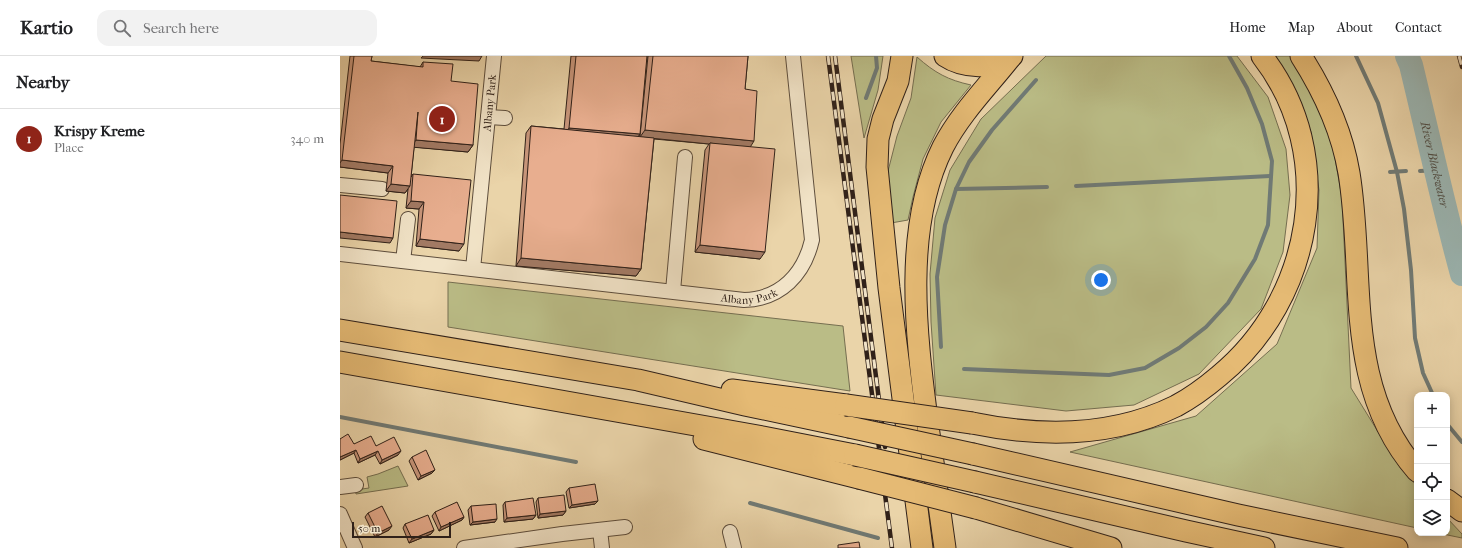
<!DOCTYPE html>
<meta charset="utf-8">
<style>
:root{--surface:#fff;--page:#f2f2f2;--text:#202124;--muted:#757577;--line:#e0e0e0;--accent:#8f2418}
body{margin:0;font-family:"IM FELL French Canon",serif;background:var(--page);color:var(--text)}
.controls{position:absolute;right:12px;bottom:12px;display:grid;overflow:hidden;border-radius:8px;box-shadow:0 2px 10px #0003}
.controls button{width:36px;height:36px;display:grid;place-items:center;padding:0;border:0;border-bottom:1px solid var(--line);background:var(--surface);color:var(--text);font:20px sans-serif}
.scale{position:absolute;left:12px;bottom:10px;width:99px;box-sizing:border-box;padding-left:4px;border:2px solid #302119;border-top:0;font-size:11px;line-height:14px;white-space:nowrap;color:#302119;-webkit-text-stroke:3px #f1e3c7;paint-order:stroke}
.you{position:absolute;left:761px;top:224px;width:14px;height:14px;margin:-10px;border:3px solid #fff;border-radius:50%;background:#1a73e8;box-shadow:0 0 0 6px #1a73e833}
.badge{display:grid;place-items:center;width:26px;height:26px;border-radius:50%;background:var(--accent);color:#fff;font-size:13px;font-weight:700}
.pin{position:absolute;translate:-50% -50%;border:2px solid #fff;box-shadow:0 1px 4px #0006}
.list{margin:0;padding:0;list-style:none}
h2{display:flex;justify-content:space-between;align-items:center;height:52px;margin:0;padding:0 16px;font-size:17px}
h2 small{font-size:13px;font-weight:400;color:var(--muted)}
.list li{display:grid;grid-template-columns:26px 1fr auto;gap:12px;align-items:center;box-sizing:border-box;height:60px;padding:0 16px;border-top:1px solid var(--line)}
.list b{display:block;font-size:15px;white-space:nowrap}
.list p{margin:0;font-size:13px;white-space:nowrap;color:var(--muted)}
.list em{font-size:13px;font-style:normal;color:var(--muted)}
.icon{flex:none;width:22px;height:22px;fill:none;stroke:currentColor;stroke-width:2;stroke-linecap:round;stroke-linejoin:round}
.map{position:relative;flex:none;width:1122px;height:492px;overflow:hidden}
header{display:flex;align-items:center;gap:24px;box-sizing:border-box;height:56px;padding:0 20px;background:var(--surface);border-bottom:1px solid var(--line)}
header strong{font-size:19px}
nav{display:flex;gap:22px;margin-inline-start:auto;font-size:14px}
.search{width:280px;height:36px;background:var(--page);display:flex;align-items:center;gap:10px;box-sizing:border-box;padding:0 14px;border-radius:12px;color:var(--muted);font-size:15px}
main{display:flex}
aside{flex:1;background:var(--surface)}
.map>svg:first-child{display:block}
</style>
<header>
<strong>Kartio</strong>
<div class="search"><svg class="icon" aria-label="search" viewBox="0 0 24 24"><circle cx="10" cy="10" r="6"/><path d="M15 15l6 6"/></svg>Search here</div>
<nav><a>Home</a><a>Map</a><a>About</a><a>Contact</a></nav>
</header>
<main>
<aside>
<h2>Nearby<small></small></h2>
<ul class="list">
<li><span class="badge">1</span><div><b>Krispy Kreme</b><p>Place</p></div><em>340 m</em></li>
</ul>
</aside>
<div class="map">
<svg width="1122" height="492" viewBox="0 0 1122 492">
<rect width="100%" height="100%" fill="#ead4a9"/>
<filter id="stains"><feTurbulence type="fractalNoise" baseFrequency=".005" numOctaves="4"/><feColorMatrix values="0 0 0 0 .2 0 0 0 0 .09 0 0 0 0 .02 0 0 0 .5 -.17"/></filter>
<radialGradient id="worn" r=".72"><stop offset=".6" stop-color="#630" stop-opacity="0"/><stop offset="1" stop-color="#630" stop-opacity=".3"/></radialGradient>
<!-- green -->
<g fill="#babc86" stroke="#756e50">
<path d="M511,0H543L538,34L524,82Z"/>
<path d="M706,0H897L928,41L946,93L950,139L943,196L921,253L859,318L794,349L726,355L596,339L591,266L590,218L595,162L610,114L641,63Z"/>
<path d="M934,0H951L979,47L990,74L1002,142L1011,332L1061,413L1077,430V472L730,396L856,360L937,288L977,192L979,134L971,76L946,17Z"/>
<path d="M577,1C595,17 608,24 631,29L601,66L583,103L573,141L568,164L551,167L547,119L557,80L571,42Z"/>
<path d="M108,226L503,270L510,335L108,271Z"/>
<path d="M58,410L68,430L16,438L15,434L29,432L27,421L38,418Z"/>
<path d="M1107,462L1122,478V482L1098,477H1107Z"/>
</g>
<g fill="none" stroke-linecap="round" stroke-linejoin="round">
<!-- stream -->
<g stroke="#707a75" stroke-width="4">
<path d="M1016,0L1038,47L1057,116L1064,153L1071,214L1075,282L1083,317L1093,339"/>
<path d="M526,42L537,12L536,0"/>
<path d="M1080,115L1097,114"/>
<path d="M1050,116L1066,115"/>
<path d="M736,130L930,120"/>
<path d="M616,133L707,131"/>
<path d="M601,291L597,221L605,169L616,133L629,106L652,74L696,24"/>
<path d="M624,313L769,319L805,312L839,292L866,271L888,247L915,203L928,169L932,105L922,68L907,32L889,0"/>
<path d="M0,361L236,406"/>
<path d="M1107,368L1122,386"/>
<path d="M410,447L538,482"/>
</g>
<!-- river -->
<path stroke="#9bb6b3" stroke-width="24" id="s1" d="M1067,0L1071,9C1088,79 1103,149 1122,218"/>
<!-- minor casing -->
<g stroke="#5e4e3d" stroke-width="16">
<g id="minor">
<path d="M148,61L165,62"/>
<path d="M0,129L42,133"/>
<path id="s2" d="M0,198L404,244C441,243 464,218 472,184L453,0"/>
<path d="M63,205L68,163"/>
<path id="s3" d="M133,213L154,0"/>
<path d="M333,235L345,101"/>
<path d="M0,431L16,429"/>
<path d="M0,458L15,492"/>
<path d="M260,474L262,492"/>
<path d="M390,476L394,492"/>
<path d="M124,492L222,478L285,471"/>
</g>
</g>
<!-- highway casing -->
<g stroke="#302119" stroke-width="23">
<g id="highway">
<path d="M562,0L558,25L543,63L538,83L537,111L549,232L582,492"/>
<path d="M605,0C623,12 654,14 672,0"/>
<path d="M961,0C984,36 1002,75 1009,117C1026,220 1002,329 1077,415"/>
<path d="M0,274L298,324L405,349L509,371"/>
<path d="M0,306L423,381L515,399"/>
<path d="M392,334L506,349"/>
<path d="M632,367C700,381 773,381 836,350C851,342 866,331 879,320C973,243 999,99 922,0"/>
<path d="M364,383L519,422"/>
<path d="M633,398L898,459L1057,492"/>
<path d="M635,426L846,475L924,492"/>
<path d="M1107,444L1122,455"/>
<path d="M636,452L771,492"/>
<path d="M605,492C599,449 593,406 587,363C576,278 563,171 603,91C620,58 647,31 670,2"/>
</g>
</g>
<!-- minor -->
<use href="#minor" stroke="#f1e3c7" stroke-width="14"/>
<!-- highway -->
<use href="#highway" stroke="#e5ba74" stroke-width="21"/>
<!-- rail casing -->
<g stroke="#302119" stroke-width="4.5">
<g id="rail">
<path d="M488,0L552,492"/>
<path d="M495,0L545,391"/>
<path d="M1119,0L1122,11"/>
</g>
</g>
<!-- rail -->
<use href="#rail" stroke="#f1e3c7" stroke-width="3" stroke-dasharray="9" stroke-linecap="butt"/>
<!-- highway-bridge casing -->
<g stroke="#302119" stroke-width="23" stroke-linecap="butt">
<g id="highway-bridge">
<path d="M506,349L632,367"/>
<path d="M509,371L633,398"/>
<path d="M515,399L635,426"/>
<path d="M519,422L636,452"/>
</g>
</g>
<!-- highway-bridge -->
<use href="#highway-bridge" stroke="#e5ba74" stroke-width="21"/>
</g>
<!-- wall -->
<g fill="#c8967b" stroke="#302119">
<path d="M10,0H32L31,5L80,11L83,6L111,25L133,89L128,96L74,91L71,121L73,118L119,195L76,190L79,153L66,152L68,133L65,137L46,135L48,117L0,111V88Z"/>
<path d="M231,0H307L299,80H300L308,0H408L405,33L420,203L355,196L365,94L369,88L314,83L301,213L296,220L176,210L186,77L191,70L224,73Z"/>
<path d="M0,383L14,388L36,390L58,399L40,408L35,399L18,407L14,397L0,404Z"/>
<path d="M72,401L95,414L92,417L78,424L69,405Z"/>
<path d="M229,432L255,448L229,452L226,436Z"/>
<path d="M198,442L226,455L223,459L198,462L196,446Z"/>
<path d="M165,446L196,459L193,463L164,466L163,449Z"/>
<path d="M131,450L155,466L130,469L128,454Z"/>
<path d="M95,456L124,461L122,464L99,475L92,460Z"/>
<path d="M28,457L49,474L35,481L25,461Z"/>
<path d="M65,468L94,474L91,478L69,487L63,472Z"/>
</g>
<!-- shaded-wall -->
<g fill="#a27a64" stroke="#302119">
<path d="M83,0H142L139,5L81,2Z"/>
<path d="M229,72L300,78L295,85L224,79Z"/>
<path d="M305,74L414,85L409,93L370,87L369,88L300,81Z"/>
<path d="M76,84L133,89L128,96L71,91Z"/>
<path d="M2,104L53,110L48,117L0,111V107Z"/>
<path d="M51,128L70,130L65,137L46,135Z"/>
<path d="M71,145L84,146L79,153L66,152Z"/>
<path d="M0,176L53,182L50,187L0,182Z"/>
<path d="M80,183L124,188L119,195L76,190Z"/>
<path d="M360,189L425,196L420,203L355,196Z"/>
<path d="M181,202L301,213L296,220L176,210Z"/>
<path d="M16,394L14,397L0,404V401Z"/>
<path d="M38,395L35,399L18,407L20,403Z"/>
<path d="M61,395L58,399L40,408L42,404Z"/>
<path d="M95,414L92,417L78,424L81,420Z"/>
<path d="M258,445L255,448L229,452L232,449Z"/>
<path d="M226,455L223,459L198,462L200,458Z"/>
<path d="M196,459L193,463L164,466L167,462Z"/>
<path d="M124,461L122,464L99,475L101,471Z"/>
<path d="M157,463L155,466L130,469L133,466Z"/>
<path d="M52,470L49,474L35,481L38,477Z"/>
<path d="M94,474L91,478L69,487L72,483Z"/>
</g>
<!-- building -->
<g fill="#e8ae8f" stroke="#302119">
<path d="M14,0H32L31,5L83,11V6L113,8L111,25L138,28L133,89L76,84L78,56L70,130L51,128L53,110L2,104Z"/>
<path d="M236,0H307L300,78L229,72Z"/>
<path d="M313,0H408L405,33L417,35L414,85L305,74Z"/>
<path d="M191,70L314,82L301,213L181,202Z"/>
<path d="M370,87L435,93L425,196L360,189Z"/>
<path d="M73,118L131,124L124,188L80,183L84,146L71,145Z"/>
<path d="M0,139L57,145L53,182L0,176Z"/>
<path d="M8,378L14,388L31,380L36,390L54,381L61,395L42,404L38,395L20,403L16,394L0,401V383Z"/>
<path d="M86,394L95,414L81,420L72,401Z"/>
<path d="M255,428L258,445L232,449L229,432Z"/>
<path d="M224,439L226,455L200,458L198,442Z"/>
<path d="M193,442L196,459L167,462L165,446Z"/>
<path d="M117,446L124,461L101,471L95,456Z"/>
<path d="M156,448L157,463L133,466L131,450Z"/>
<path d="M42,450L52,470L38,477L28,457Z"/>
<path d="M88,459L94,474L72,483L65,468Z"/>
<path d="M519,486L520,492H498V489Z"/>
</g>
<g text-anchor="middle" stroke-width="3" stroke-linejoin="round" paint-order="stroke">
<!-- street labels -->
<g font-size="11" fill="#302119" stroke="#f1e3c7">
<text dy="4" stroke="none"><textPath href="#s3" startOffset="167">Albany Park</textPath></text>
<text dy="4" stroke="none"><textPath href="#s2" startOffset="412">Albany Park</textPath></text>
</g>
<!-- water labels -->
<g font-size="12" font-style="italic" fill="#504e47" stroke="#f1e3c7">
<text dy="4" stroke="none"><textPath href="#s1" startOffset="112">River Blackwater</textPath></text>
</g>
</g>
<rect width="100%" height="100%" filter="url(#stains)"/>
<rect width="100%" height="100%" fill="url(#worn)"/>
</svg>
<div class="controls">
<button>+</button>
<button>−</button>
<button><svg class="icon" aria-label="locate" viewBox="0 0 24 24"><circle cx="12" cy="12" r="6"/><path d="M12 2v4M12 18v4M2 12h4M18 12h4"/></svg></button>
<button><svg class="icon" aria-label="layers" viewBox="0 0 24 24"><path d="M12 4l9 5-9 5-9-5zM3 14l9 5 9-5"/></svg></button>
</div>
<div class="scale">50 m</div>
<div class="you"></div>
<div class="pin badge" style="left:102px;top:63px">1</div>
</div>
</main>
